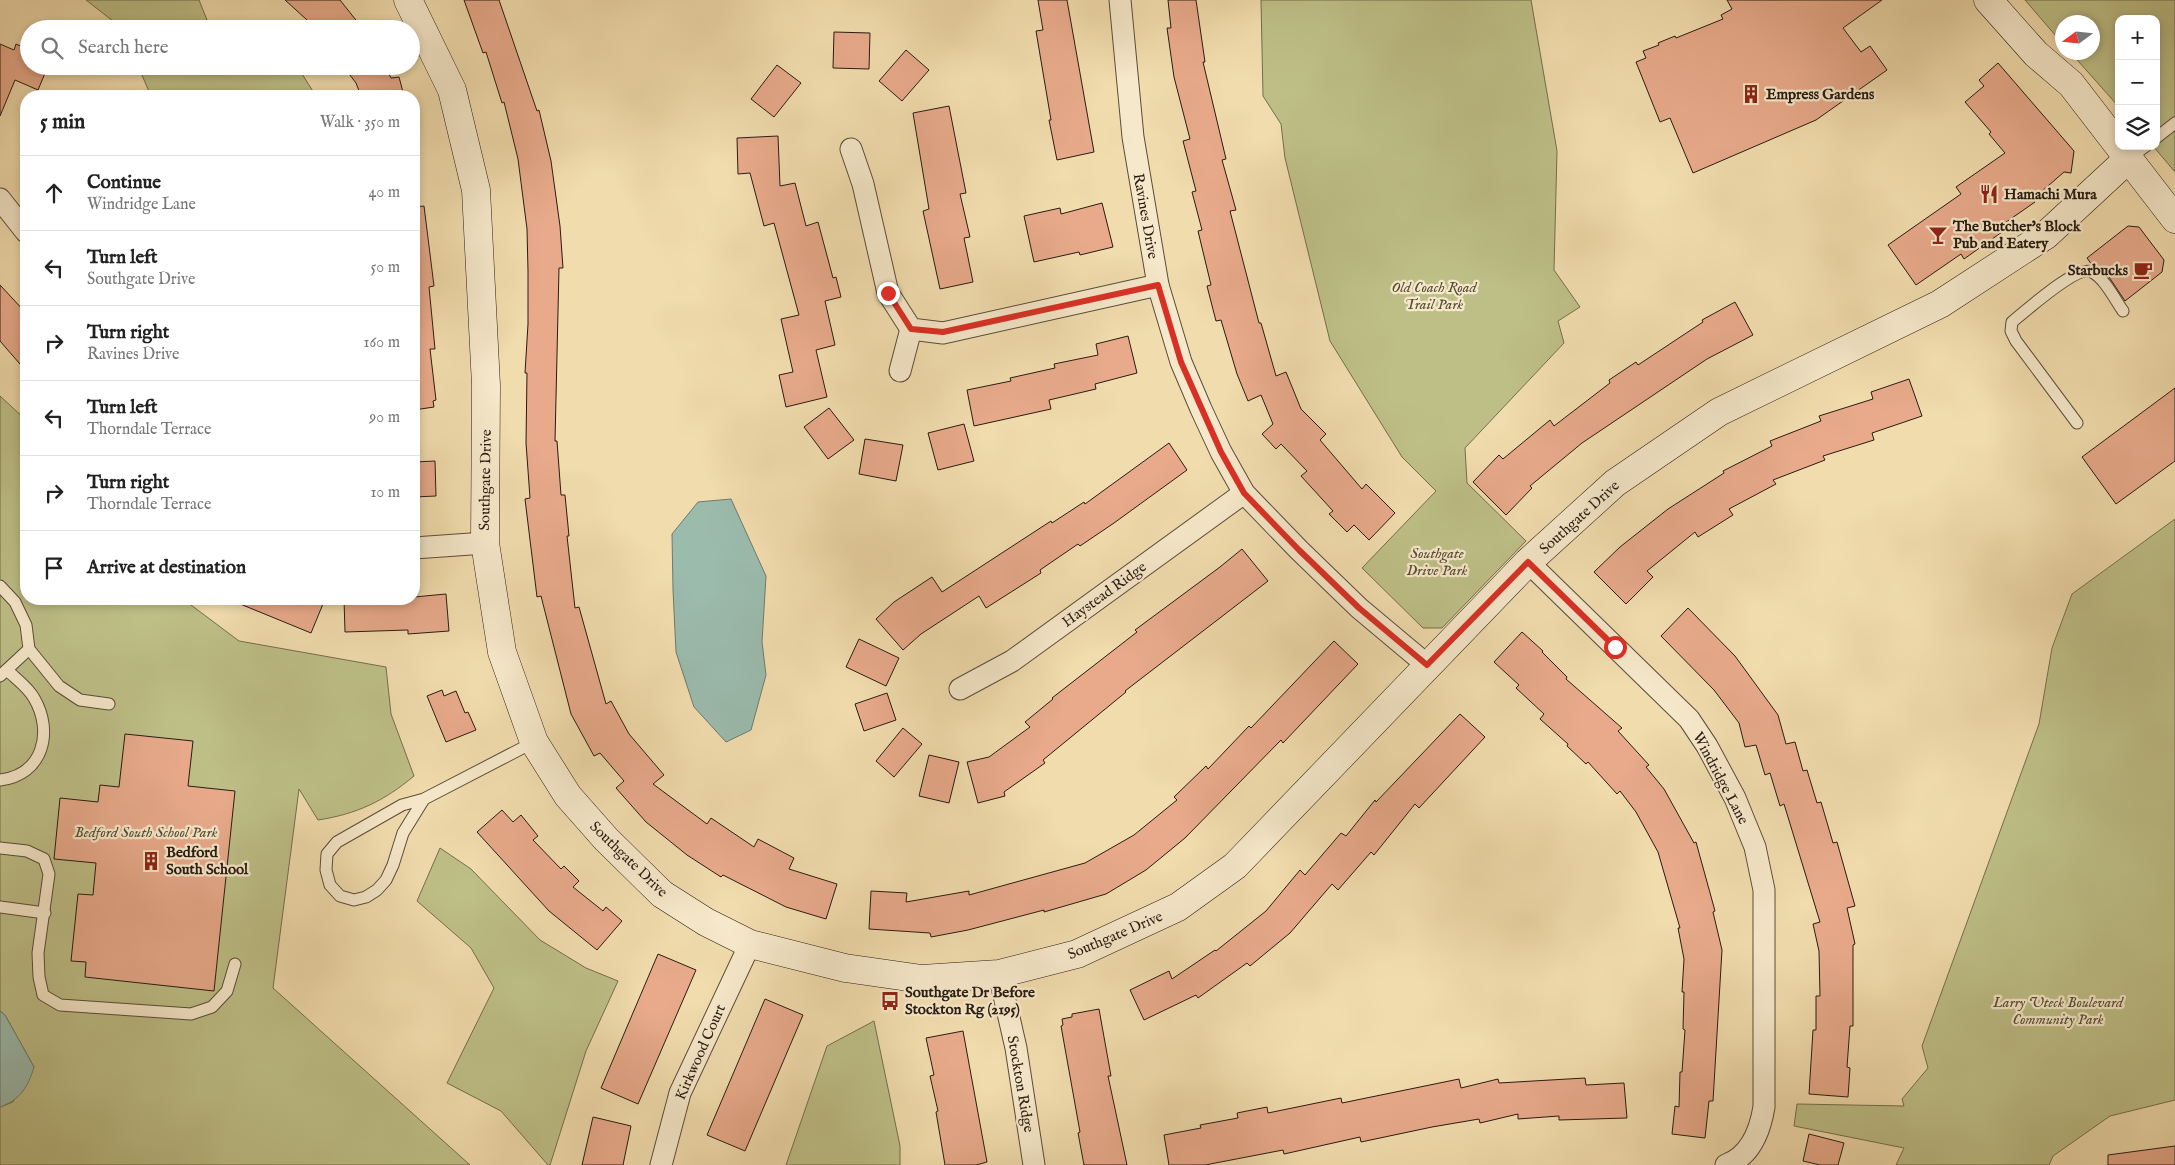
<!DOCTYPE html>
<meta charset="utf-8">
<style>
:root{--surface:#fff;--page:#f6f6f6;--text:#222;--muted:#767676;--line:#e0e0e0}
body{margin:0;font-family:"IM FELL English",serif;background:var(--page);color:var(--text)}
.controls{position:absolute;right:15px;top:15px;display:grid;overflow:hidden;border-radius:10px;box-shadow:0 2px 8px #0003}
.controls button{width:45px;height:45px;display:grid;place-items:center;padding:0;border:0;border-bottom:1px solid var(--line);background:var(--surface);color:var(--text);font:25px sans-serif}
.compass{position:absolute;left:2055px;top:15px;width:45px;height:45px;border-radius:50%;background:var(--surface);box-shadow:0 2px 8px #0003;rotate:255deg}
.stop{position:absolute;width:15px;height:15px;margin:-11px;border:4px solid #d93025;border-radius:50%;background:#fff}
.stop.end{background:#d93025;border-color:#fff;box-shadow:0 1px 5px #0008}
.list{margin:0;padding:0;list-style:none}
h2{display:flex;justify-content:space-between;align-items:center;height:65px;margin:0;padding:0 20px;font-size:21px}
h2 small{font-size:16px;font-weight:400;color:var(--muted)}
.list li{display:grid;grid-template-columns:32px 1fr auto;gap:15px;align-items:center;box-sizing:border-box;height:75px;padding:0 20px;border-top:1px solid var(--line)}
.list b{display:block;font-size:19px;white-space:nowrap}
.list p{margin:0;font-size:16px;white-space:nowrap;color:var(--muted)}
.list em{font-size:16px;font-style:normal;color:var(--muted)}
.icon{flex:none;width:28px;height:28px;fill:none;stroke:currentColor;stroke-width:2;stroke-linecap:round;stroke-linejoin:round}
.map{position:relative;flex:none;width:2175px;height:1165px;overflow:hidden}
.search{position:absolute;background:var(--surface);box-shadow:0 2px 8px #0003;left:20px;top:20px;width:400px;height:55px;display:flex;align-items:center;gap:12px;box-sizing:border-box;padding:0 18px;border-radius:28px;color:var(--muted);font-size:19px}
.panel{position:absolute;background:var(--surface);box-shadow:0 2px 8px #0003;left:20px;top:90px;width:400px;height:515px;border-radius:20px}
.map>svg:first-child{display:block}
</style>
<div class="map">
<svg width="2175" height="1165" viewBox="0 0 2175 1165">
<rect width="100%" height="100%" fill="#f1dcad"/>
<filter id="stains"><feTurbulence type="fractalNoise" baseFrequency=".004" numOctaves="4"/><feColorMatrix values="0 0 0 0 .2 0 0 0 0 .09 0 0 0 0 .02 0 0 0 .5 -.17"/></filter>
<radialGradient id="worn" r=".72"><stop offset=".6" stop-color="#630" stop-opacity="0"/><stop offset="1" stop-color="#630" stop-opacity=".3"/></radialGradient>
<!-- green -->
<g fill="#bebf87" stroke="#736e4c">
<path d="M86,0H199L207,20L228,29H120L118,25Z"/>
<path d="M1261,0H1531L1557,151L1554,270L1580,307L1558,321L1564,343L1465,448L1467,483L1526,541L1442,628H1423L1362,568L1436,491L1402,457L1330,341L1285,158L1281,124L1263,96Z"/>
<path d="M2025,0H2175V172L2153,146H2156V19H2119V107L2071,53L2092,52V22H2062V43Z"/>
<path d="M138,66H297L316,96H151Z"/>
<path d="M0,396L26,420V599H183L239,641L386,667L391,714L414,776C384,801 357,814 318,820L299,789L273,988L470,1165H0V1107L13,1102L34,1067L5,1015L0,1011Z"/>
<path d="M2175,519V1100L2110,1116L2053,1156L2049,1165H1896L1904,1148L1794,1126L1797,1104L1904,1106L1902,1099L1928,1068L1922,1046L2039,724L2052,648L2072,594Z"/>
<path d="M440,848L471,869L540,940L586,968L618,981L586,1051L550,1165H548L501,1111L447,1083L494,988L471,948L417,901Z"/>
<path d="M874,1021L900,1146V1165H786L827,1046Z"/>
</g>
<!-- water -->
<g fill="#9bbbad" stroke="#6d7b6f">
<path d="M731,499L766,576L762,642L766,675L751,730L726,742L694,707L676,652L673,590L672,534L698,502Z"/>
<path d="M0,1011L5,1015L34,1067C28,1087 20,1100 0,1107Z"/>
</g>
<!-- building -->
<g fill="#e8aa8b" stroke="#281c12">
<path d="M285,0H340L363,29H317Z"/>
<path d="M464,0H499L537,111L539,110L551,161L560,226L563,268H559L555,441H557L561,495H565L569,536H567L575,608L579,607L606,704L611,701L629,734L664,775L653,784L707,824L711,818L754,847L758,839L794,858L789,869L837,884L826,919L786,907L723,875L721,877L687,855L646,822L616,788L624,781L600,753L594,756L571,714L541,596L537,597L525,499L530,498L526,443L527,373H525L528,324V271L527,229L518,159L504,102L502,103L486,52L483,53Z"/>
<path d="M1038,0H1067L1094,152L1057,160L1049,120H1051L1036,31L1043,30Z"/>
<path d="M1168,0H1196L1205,62H1203L1226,159L1222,160L1236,210L1230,211L1259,323H1261L1276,376L1286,372L1301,409L1326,434L1320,440L1362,489L1366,484L1395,513L1369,540L1354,525L1347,532L1329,514L1333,511L1301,476L1307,471L1281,444L1276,449L1262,434L1273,424L1261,395L1248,401L1237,374L1221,320L1216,321L1207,286L1211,285L1198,231L1202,230L1192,192L1196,191L1183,141L1190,139L1174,77L1167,28H1171Z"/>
<path d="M1727,0H1882L1843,28L1861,52L1870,46L1887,70L1816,120L1693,173L1670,118L1660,122L1636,62L1646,58L1643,51L1659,45L1658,43L1675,36L1676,38L1723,19L1721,15L1732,9Z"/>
<path d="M834,32L870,33L869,69L833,68Z"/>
<path d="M0,44L14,50L16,44L29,50V66H48L38,90L15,80L0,116Z"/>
<path d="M906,50L929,70L902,101L879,81Z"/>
<path d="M1998,63L2074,151L2071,173L2064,172L2033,199L2035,202L1999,227L2002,232L1964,259L1961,254L1916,285L1888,245L1961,194L1956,187L2005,153L1989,134L1991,132L1965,102L1984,86L1979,80Z"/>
<path d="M777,65L801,83L774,117L751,99Z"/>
<path d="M343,66H385L391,78L399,77L404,96H361L356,83Z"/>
<path d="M949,106L966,193L960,194L970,237L964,238L973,282L940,289L923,211L929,209L913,113Z"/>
<path d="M778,136L780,186L795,183L806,226L818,222L833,278L836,277L841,297L825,301L835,345L816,350L827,397L786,407L779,375L793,372L781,319L799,315L774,223L764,226L750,173L738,174L737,138Z"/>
<path d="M1102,203L1113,247L1080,255L1079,252L1034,262L1024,216L1060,208L1061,214Z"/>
<path d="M424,206L434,286L429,287L435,349H430L436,400L433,401L434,407L414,410V207Z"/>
<path d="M2128,226L2139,227L2164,260L2162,272L2125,301L2107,274L2092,265L2087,258Z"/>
<path d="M0,285L26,313V371L0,341Z"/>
<path d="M1735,302L1753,335L1707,359L1582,443L1530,486L1532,488L1506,515L1473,482L1499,455L1503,459L1550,420L1554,426L1610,383L1609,380L1636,362L1638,365L1703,322L1702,320Z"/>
<path d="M1128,336L1137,373L1095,384L1096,389L1049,400L1051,409L974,426L967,390L1011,381L1010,378L1055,368L1054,364L1098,355L1096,344Z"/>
<path d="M1909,379L1922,416L1872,433L1874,440L1823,456L1825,460L1773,480L1776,484L1729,509L1733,515L1698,537L1695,532L1647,571L1653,577L1626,604L1594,572L1620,547L1668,509L1724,473L1723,471L1772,446L1770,441L1821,421L1819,416L1873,399L1871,392Z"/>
<path d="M2175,388V461L2116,504L2082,457Z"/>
<path d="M829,408L854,440L828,459L804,427Z"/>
<path d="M964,424L974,461L938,470L928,433Z"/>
<path d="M865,439L903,445L896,481L859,474Z"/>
<path d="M1169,443L1187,470L1114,523L1080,546L1078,544L1040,570L1041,573L986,608L979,596L921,634L903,650L876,619L894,602L932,577L942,592L1051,521L1052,523L1084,502L1085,504Z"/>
<path d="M435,461L436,496L414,497V462Z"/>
<path d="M1242,549L1268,581L1125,691L1126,692L1043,760L1045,763L1004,792L1005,796L978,803L967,762L989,757L1030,727L1025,722L1053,699L1052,698L1137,632L1135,630L1220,567Z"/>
<path d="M446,594L449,631L408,634V630L345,632L344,599H414V597Z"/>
<path d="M228,599H325L311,633Z"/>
<path d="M1688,608L1735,656L1778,715L1786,744L1795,742L1803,771L1807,770L1817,803L1821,802L1833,843L1837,842L1855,906L1847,908L1855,944L1853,945V1026H1850L1847,1067L1850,1068L1848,1097L1809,1094L1813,1030H1816V996H1820L1819,951L1813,924L1820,922L1784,804L1780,806L1770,773L1765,775L1756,745L1745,747L1739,723L1714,690L1661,636Z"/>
<path d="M1522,632L1543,651L1542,652L1567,677L1566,679L1622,728L1618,731L1649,765L1646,767L1664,789L1694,843L1696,842L1715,911L1713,912L1722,950L1713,1101H1709L1705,1138L1672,1134L1675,1106L1679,1107L1680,1072H1682L1685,1030L1683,1029L1684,992H1682L1684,959L1678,928H1680L1658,852L1636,812L1620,791L1617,794L1588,762L1586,764L1567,746L1568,744L1540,719L1544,714L1516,688L1519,685L1494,662Z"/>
<path d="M859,639L899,658L886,686L846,667Z"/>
<path d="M1334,641L1358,664L1283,743L1281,740L1185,838L1146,870L1106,894L1044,912V910L968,930L931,937L930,933L869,929L871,891L907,893L906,902L969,891V895L1085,863L1134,835L1177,800L1174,797L1206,766L1208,769L1249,726L1251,728Z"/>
<path d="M442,690L444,696L456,691L465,713L468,712L476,730L446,742L427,696Z"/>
<path d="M887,693L896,720L864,731L855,704Z"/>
<path d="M1460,714L1485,737L1419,808L1415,804L1374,855L1371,852L1338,890L1332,884L1290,933L1250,966L1247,963L1198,998L1196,995L1144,1020L1130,990L1169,971L1172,979L1215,950L1216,951L1266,911L1300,870L1305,875L1341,833L1346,836L1375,800L1376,802Z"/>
<path d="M903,728L922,744L894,777L876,761Z"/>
<path d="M125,734L193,741L188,786L235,791L214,991L85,977L86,962L71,961L78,894L93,895L96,863L54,859L60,798L98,802L100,785L119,787Z"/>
<path d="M929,755L959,762L949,803L919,796Z"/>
<path d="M502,810L513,822L521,815L538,836L533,840L561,869L564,866L579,881L573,887L603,911L606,907L622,921L597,950L549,911L477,832Z"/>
<path d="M658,954L696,970L638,1104L601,1088Z"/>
<path d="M765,999L803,1015L745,1151L707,1135Z"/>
<path d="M1099,1009L1111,1076H1108L1127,1165H1084L1078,1133L1080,1132L1061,1026L1063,1025L1062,1019L1072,1017V1014Z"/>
<path d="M963,1031L987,1162L976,1165H945L936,1112L938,1111L930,1076L934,1075L926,1038Z"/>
<path d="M1585,1078L1586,1085L1624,1083L1627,1118L1559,1120V1116L1518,1119V1114L1480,1123L1479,1119L1432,1127L1361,1142L1360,1137L1284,1154L1283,1150L1205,1165H1169L1164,1135L1201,1128L1200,1125L1238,1118L1237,1113L1267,1107L1268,1113L1341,1098L1342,1103L1459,1079L1461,1088L1498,1079L1499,1083Z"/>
<path d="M593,1117L631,1126L623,1165H582Z"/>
<path d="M1809,1134L1844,1143L1838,1165H1820L1803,1161Z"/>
<path d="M2175,1146V1165H2108V1155Z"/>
</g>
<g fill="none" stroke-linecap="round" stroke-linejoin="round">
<!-- lane casing -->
<g stroke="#5a4c39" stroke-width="13">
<g id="lane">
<path d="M2156,138L2175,123"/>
<path d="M2128,159L2146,146"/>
<path d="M2077,423L2016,341L2011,331L2012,322C2025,312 2077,264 2092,272C2105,279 2114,298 2123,311"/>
<path d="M0,586L15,602L26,625L29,649L59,686L80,700L109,704"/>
<path d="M0,676L29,649"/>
<path d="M0,780C43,775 54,732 34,698C28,687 15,678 7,670"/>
<path d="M424,799L403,833L393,865L386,880L377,890L366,897L354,900L340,896L330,885L326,870L327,854L337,842L402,805L424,799L534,742"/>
<path d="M0,848L27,851L44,859L49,874L38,953L39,977L43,995L60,1005L191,1014L212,1007L227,991L235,964"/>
<path d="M0,907L45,913"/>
</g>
</g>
<!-- street casing -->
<g stroke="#5a4c39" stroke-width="23">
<g id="street">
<path d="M1120,0L1133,137L1158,285L1181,362L1201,409L1221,452L1244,493L1299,550L1359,608L1427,665"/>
<path d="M851,149L863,184L888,293L911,329L943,333L1158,285"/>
<path d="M0,199L26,232"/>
<path d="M900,371L911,329"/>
<path d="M414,548L485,543"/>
<path d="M1528,562L1689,719L1707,746L1735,798L1755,847L1764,890V1107C1760,1131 1751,1156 1726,1165"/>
<path d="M960,689L1012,661L1244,493"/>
<path d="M999,974L1016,1048L1034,1165"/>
<path d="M661,1165L680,1093L750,944"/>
</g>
</g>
<!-- secondary casing -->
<g stroke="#281c12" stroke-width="29">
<g id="secondary">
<path d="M408,0L452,90L476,190L486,385L485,543L502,652L534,742L568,796L606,839L662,894L706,922L750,944L845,968L922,979L999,974L1077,954L1178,907L1235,866L1528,562L1615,483L1719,412L1940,304L2046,235L2128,159"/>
<path d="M1988,0L2036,54L2071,84L2175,219"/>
</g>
</g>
<!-- lane -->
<use href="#lane" stroke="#f6e8ca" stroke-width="11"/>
<!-- street -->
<use href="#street" stroke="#f6e8ca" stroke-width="21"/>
<!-- secondary -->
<use href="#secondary" stroke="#f6e8ca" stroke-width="28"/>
</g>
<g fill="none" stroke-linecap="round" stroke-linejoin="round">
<!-- route -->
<path stroke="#d93025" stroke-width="6" d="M888,293L911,329L943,332L1158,285L1181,362L1221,452L1244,493L1299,550L1359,608L1427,665L1528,562L1615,647"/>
</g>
<!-- icons -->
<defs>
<g id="building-bare" transform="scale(1.5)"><path d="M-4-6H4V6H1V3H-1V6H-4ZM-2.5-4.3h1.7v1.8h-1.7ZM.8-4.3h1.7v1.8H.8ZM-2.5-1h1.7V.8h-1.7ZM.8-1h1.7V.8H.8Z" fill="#8f2418" stroke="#f6e8ca" stroke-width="2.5" paint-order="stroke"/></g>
<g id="restaurant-bare" transform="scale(1.5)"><path d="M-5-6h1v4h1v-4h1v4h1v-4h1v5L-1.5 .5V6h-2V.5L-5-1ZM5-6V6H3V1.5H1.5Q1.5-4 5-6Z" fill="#8f2418" stroke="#f6e8ca" stroke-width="2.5" paint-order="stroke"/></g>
<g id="bar-bare" transform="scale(1.5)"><path d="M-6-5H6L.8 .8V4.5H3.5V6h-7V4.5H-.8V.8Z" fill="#8f2418" stroke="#f6e8ca" stroke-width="2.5" paint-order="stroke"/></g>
<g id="cafe-bare" transform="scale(1.5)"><path d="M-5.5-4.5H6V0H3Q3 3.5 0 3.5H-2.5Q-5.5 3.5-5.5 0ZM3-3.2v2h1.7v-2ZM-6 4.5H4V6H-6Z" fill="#8f2418" stroke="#f6e8ca" stroke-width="2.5" paint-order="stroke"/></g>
<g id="bus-bare" transform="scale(1.5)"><path d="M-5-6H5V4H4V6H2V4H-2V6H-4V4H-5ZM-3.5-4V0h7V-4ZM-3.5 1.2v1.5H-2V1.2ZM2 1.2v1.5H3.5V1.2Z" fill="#8f2418" stroke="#f6e8ca" stroke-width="2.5" paint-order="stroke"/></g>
</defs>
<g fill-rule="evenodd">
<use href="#building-bare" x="1751" y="94"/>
<use href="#restaurant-bare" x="1989" y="194"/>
<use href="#bar-bare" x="1938" y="235"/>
<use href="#cafe-bare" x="2143" y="270"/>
<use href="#building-bare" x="151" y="861"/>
<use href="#bus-bare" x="890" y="1001"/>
</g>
<g text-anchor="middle" stroke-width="4.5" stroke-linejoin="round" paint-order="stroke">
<!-- poi labels -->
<g font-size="15" font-weight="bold" fill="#281c12" stroke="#f6e8ca" text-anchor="start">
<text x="1766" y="99">Empress Gardens</text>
<text x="2004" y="199">Hamachi Mura</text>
<text x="1953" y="231">The Butcher's Block<tspan x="1953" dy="17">Pub and Eatery</tspan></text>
<text x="2128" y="275" text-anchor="end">Starbucks</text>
<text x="166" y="857">Bedford<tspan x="166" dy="17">South School</tspan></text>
<text x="905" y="997">Southgate Dr Before<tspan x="905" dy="17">Stockton Rg (2195)</tspan></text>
</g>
<!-- street labels -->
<g font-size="15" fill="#281c12" stroke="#f6e8ca">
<text transform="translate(1146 216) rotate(80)" y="5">Ravines Drive</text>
<text transform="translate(485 480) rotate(-89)" y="5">Southgate Drive</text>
<text transform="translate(1579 517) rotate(-42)" y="5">Southgate Drive</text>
<text transform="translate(1104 594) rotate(-36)" y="5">Haystead Ridge</text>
<text transform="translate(1721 778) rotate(62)" y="5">Windridge Lane</text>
<text transform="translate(629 859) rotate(44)" y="5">Southgate Drive</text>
<text transform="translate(1115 935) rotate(-23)" y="5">Southgate Drive</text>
<text transform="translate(700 1052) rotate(-66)" y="5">Kirkwood Court</text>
<text transform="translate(1021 1084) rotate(80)" y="5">Stockton Ridge</text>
</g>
<!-- park labels -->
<g font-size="15" font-style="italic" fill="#554d35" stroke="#f6e8ca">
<text x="1434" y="292">Old Coach Road<tspan x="1434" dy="17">Trail Park</tspan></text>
<text x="1437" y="558">Southgate<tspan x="1437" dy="17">Drive Park</tspan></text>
<text x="146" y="837">Bedford South School Park</text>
<text x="2058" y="1007">Larry Uteck Boulevard<tspan x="2058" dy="17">Community Park</tspan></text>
</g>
</g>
<rect width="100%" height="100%" filter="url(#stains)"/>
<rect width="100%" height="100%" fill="url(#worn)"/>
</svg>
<div class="controls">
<button>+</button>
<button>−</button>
<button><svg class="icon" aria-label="layers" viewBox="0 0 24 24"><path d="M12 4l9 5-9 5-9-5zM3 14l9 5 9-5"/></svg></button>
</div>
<svg class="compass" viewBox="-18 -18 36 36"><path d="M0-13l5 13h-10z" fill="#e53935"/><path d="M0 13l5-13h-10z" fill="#767676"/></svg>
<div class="stop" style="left:1615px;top:647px"></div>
<div class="stop end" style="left:888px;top:293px"></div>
<div class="search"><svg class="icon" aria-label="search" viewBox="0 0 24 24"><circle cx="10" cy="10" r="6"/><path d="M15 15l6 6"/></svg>Search here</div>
<section class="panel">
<h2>5 min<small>Walk · 350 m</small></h2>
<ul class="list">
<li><svg class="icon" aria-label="ahead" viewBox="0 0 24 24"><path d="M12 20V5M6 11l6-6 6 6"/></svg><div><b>Continue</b><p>Windridge Lane</p></div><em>40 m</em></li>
<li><svg class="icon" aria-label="left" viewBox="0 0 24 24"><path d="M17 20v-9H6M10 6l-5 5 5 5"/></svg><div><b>Turn left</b><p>Southgate Drive</p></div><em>50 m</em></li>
<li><svg class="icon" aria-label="right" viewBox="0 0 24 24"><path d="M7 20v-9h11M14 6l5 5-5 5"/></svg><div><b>Turn right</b><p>Ravines Drive</p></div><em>160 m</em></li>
<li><svg class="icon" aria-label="left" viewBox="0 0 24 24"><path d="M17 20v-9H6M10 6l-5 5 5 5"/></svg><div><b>Turn left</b><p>Thorndale Terrace</p></div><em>90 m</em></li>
<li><svg class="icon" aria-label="right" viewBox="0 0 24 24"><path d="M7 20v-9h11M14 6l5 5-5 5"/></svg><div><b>Turn right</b><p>Thorndale Terrace</p></div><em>10 m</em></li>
<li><svg class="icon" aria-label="arrive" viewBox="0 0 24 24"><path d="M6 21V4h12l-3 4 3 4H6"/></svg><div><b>Arrive at destination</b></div></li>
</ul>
</section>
</div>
